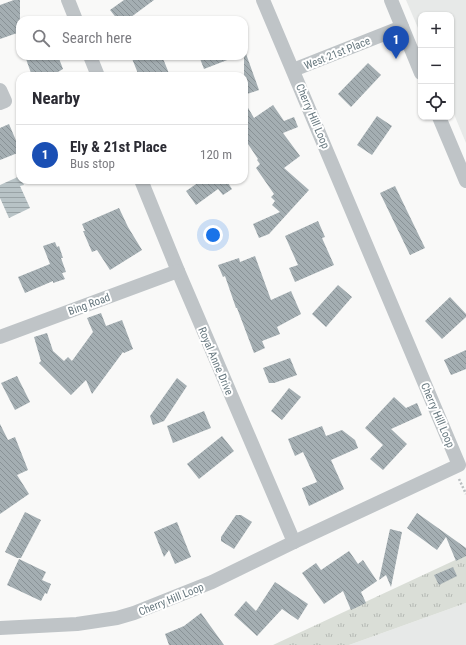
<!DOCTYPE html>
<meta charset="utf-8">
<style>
:root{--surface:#fff;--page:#f7f7f7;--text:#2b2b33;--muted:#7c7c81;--line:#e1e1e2;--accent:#cf5442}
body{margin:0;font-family:"Roboto Condensed",sans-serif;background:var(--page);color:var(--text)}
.controls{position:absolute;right:12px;top:12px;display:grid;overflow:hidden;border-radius:8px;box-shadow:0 1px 3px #0004}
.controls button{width:36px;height:36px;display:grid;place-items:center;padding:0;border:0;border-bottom:1px solid var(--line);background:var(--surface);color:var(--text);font:20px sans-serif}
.you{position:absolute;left:213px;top:235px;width:14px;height:14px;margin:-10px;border:3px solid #fff;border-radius:50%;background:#1a73e8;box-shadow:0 0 0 6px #1a73e833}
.badge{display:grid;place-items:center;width:26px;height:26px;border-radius:50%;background:var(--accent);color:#fff;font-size:13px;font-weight:700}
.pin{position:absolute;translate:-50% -33px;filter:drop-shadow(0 1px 2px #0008)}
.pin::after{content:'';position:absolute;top:21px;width:14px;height:12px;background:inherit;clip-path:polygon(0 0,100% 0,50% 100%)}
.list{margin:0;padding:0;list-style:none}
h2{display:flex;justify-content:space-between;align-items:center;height:52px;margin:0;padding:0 16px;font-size:17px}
h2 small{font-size:13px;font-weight:400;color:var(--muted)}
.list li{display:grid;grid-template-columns:26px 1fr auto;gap:12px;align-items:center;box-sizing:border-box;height:60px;padding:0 16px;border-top:1px solid var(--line)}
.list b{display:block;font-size:15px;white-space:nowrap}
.list p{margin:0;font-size:13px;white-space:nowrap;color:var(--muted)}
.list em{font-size:13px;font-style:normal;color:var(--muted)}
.icon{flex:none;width:22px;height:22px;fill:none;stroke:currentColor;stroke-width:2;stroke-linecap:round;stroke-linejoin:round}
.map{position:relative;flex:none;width:466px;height:645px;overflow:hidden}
.search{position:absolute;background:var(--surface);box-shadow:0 1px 3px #0004;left:16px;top:16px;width:232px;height:44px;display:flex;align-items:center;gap:10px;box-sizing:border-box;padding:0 14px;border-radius:12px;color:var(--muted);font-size:15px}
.panel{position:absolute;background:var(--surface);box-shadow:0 1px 3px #0004;left:16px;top:72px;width:232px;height:112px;border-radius:12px}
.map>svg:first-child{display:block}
</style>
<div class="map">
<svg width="466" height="645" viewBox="0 0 466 645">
<defs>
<pattern id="park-tufts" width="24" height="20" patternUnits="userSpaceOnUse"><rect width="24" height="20" fill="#daded7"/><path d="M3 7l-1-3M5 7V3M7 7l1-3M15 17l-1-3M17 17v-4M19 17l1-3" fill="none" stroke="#b5b9b4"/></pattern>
<pattern id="water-rules" width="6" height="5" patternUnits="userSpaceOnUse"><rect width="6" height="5" fill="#b8c3c6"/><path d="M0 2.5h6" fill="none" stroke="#99a3a6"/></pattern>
<pattern id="building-back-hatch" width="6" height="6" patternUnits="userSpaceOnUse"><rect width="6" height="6" fill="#a4aeb2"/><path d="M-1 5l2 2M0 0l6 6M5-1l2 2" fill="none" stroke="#899296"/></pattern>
</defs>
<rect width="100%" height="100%" fill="#f9f9f8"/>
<!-- built -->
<g fill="#e7e9e8">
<path d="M406,0H466V143L451,107V15H421V35Z"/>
<path d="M466,603V645H349Z"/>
</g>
<!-- park -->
<path fill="url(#park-tufts)" d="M466,555V603L349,645H273Z"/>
<!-- water -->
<path fill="url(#water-rules)" d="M20,176V180H22L24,185L20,186L30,208L9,218L0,198V185Z"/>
<!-- building -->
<g fill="url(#building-back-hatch)">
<path d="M14,0H20V32L0,39V5Z"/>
<path d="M124,0H154L127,20H118L110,10Z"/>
<path d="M244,51H245L259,90L244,95Z"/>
<path d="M25,56H58L63,69L58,72L60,76H32Z"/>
<path d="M131,56H162L170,76H139Z"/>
<path d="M199,56H235V57L204,69Z"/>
<path d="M368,63L381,75L351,107L338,94Z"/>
<path d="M244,101L254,118L273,105L284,121L294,117L298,127L283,133L300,156L284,168L309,190L269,234L259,238L253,224L280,212L272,205L275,201L271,197L274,194L256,168L260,164L257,160L258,159L244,138Z"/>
<path d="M377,116L392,126L372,155L357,145Z"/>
<path d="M9,124L20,150V152L0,160V128Z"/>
<path d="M202,180H232L228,183L232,189L223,195L218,189L196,205L186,191Z"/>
<path d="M395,186L425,248L410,255L380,193Z"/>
<path d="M119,208L128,227L142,250L110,270L97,250L92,252L83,231H85L82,224Z"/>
<path d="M318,221L325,237L322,238L334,265L295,282L289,268L298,265L285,236Z"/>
<path d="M55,242L57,247L59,246L63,258H61L66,272L62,273L65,279L53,283V281L25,293L18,277L50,264L43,246Z"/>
<path d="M255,256L271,300L291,291L301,314L277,327L280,334L262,341L265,348L254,353L237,308H236L225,276L223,277L218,265L239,258L240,262Z"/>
<path d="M338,285L352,297L326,327L312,314Z"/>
<path d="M450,297L466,314V317L442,339L425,321Z"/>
<path d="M101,313L106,326L122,320L133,349L124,353L123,352L92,394L86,380L71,395L39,363L41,361L34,337L47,333L53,351L64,361L68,357L72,361L93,332L87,318Z"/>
<path d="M466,350V369L451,375L444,360Z"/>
<path d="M290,358L297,375L274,383H269L263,368Z"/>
<path d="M17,376L30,402L15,410L1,383Z"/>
<path d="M177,378L187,386L164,421L153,425L150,416Z"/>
<path d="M289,388L301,397L282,420L271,411Z"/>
<path d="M394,397L406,408L417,403L422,415L391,429L407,444L383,470L370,459L383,445L365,428Z"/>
<path d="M204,411L211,428L173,443L167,426Z"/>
<path d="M0,424L8,440L15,437L28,470L17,475L29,494L0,514Z"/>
<path d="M322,426L326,436L342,430L355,440L358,448L331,460L344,489L309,506L302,488L317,482L303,452L295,456L288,439Z"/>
<path d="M222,436L234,451L199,479L187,464Z"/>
<path d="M25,512L41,520L21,558H17L5,552Z"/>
<path d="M417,513L466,548V556L456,561L446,537L437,550L407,528Z"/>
<path d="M236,515H241L252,522L234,549L221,541V537Z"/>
<path d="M177,522L191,557L175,564L169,550L164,557L154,532Z"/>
<path d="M390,529L402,532L391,587L386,575L379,580Z"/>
<path d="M349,551L358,564L363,560L377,581L361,592L366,603L351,610L343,591L324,604L302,573L316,563L321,570Z"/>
<path d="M19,559L46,572L42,580L51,584L47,594L45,593L41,601L7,585Z"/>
<path d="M453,567L457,576L439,585L434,575Z"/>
<path d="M275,582L308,604L298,620L282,609L257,636L234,615L246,601L256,611Z"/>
<path d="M201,613L224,645H169L165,634L184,626Z"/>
</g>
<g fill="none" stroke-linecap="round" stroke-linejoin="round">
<!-- path -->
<path stroke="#babec0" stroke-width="2.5" stroke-dasharray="2 2" stroke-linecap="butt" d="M459,479L466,494"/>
<!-- minor -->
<g stroke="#bfc4c7" stroke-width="14">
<path d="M68,0L76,20"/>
<path d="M391,0L421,73"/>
<path d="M90,56L98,76"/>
<path d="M293,70L402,27"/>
<path d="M0,90L5,101L0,103"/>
<path d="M439,117L466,181"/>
<path d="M141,180L178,271L294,542"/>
<path d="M0,337L178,271"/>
<path d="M0,628L77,624L117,618L134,613L212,582L294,542L459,465L263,0"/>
</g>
</g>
<g text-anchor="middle" stroke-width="4" stroke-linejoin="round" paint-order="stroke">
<!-- street labels -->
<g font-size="11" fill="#67787f" stroke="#fff">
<text transform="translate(337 53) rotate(-22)" y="4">West 21st Place</text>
<text transform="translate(313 116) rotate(67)" y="4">Cherry Hill Loop</text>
<text transform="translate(89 304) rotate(-20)" y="4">Bing Road</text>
<text transform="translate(216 361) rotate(67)" y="4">Royal Anne Drive</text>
<text transform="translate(438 415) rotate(67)" y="4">Cherry Hill Loop</text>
<text transform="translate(171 599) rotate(-22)" y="4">Cherry Hill Loop</text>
</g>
</g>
</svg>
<div class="controls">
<button>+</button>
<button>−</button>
<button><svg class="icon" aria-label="locate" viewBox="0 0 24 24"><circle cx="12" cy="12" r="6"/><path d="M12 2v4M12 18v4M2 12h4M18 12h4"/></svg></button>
</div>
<div class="you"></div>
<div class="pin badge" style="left:396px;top:59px;background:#1a4fb4">1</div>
<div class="search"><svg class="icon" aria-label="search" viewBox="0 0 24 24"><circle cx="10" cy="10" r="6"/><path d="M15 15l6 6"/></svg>Search here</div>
<section class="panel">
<h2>Nearby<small></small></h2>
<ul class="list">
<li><span class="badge" style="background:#1a4fb4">1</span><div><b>Ely &amp; 21st Place</b><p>Bus stop</p></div><em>120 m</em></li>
</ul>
</section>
</div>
